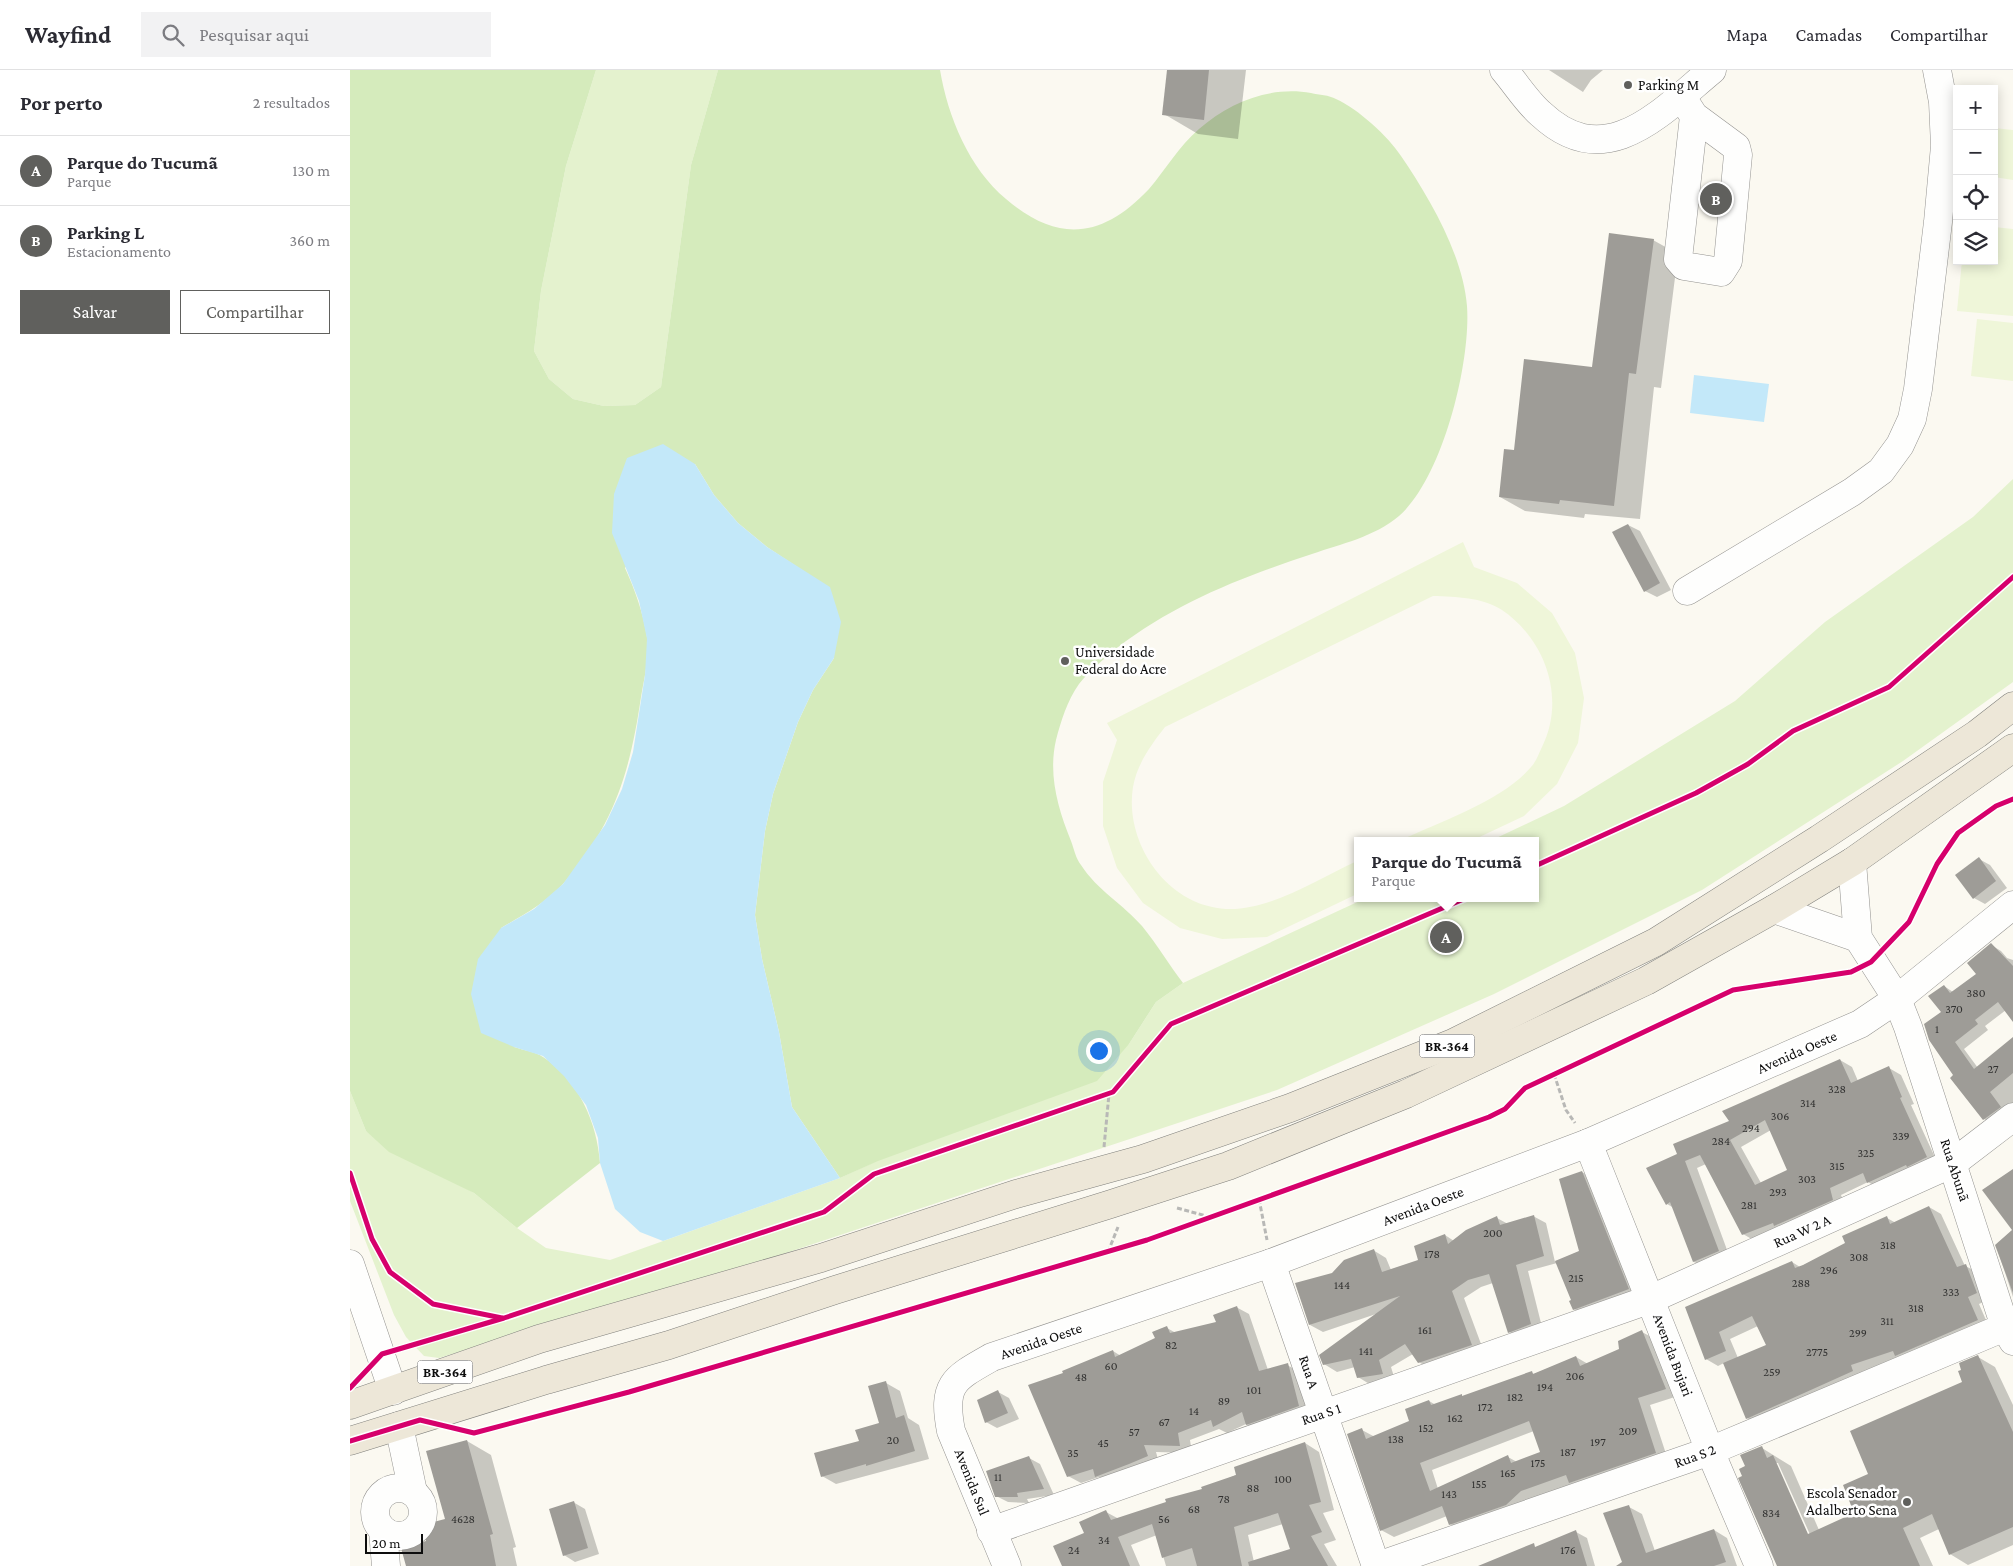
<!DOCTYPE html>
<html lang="pt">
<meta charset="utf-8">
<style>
:root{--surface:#fff;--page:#f2f2f3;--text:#2b2b33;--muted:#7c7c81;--line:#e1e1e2;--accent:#60605d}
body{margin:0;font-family:"Crimson Pro",serif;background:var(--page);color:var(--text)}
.controls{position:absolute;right:15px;top:15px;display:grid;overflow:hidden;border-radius:0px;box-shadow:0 2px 12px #0003}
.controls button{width:45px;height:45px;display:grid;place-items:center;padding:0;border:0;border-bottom:1px solid var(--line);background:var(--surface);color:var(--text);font:25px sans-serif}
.scale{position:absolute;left:15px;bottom:12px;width:58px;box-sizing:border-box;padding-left:5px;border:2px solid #0d0d0d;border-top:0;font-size:14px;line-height:18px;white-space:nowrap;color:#0d0d0d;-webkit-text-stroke:4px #fff;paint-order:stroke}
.you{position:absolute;left:748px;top:980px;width:18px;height:18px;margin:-12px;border:4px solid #fff;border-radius:50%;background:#1a73e8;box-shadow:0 0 0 8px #1a73e833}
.badge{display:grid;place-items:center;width:32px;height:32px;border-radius:50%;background:var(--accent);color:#fff;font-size:16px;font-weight:700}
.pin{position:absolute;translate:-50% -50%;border:2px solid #fff;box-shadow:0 1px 5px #0006}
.popup{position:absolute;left:1004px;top:767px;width:185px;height:65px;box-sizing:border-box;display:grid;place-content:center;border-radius:0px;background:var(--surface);filter:drop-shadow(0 1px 4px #0005);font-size:16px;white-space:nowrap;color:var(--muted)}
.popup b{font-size:19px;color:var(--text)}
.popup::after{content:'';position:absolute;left:50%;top:100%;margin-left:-10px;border:10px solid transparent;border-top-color:var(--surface)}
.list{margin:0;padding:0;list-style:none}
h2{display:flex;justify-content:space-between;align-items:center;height:65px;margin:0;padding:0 20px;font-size:21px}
h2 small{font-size:16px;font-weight:400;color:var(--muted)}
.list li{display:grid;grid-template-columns:32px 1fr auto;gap:15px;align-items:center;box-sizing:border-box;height:70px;padding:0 20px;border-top:1px solid var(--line)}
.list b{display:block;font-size:19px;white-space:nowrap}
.list p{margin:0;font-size:16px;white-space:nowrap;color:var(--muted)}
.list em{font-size:16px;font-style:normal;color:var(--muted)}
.actions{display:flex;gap:10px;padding:15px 20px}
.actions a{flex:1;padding:11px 0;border:1px solid var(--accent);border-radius:0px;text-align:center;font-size:18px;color:var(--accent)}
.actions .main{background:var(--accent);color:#fff}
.icon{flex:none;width:28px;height:28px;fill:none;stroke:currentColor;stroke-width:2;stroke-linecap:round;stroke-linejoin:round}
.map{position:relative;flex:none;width:1663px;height:1496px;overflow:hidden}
header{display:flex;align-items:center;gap:30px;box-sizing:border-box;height:70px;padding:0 25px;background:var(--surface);border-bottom:1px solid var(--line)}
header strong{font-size:24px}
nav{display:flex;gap:28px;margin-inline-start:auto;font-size:18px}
.search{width:350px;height:45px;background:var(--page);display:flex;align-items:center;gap:12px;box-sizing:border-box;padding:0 18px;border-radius:0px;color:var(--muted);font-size:19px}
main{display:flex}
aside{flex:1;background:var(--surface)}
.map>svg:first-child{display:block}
</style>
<header>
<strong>Wayfind</strong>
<div class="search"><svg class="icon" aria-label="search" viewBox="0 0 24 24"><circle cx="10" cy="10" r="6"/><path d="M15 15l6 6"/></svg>Pesquisar aqui</div>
<nav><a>Mapa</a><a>Camadas</a><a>Compartilhar</a></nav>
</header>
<main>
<aside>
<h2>Por perto<small>2 resultados</small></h2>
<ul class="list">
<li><span class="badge">A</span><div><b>Parque do Tucumã</b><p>Parque</p></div><em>130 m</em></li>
<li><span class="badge">B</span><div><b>Parking L</b><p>Estacionamento</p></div><em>360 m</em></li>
</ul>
<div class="actions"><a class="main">Salvar</a><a>Compartilhar</a></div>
</aside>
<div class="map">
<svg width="1663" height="1496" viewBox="0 0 1663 1496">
<rect width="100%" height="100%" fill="#fbf9f1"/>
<!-- green -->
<g fill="#e4f2ce">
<path d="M246,0H368L341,95L311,317L285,335L254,336L223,329L199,309L184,281L191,221L216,96Z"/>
<path d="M1663,409V612L1553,691L1352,820L1144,924L927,1020L430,1185L89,1288L74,1286L56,1267L44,1245L0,1131V1021L16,1061L124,1123L167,1158L196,1178L260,1190L490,1108L779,974L806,932L833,913L1016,828H1185V771H1140L1214,736L1385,631L1475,552L1623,447Z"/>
</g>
<!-- forest -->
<path fill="#d5ebbc" d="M0,0H246L216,96L191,221L184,281L199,309L223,329L254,336L285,335L311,317L341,95L368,0H590C598,47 619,98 656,129C708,174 753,168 799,119C816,99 829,76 849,59C880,32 920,16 961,23C969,25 979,25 986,29C1008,39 1038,66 1051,86C1079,127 1113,185 1117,236C1121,292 1093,408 1049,446C1024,467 991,474 962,484C892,507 825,533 767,578C754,589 739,601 729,614C717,631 711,651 706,670C698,705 708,739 721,771C724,779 726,789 731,795C747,820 774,835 792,856C807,874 819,895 833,913L806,932L779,974L747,1011L528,1091L490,1108L442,1037L429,962L412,889L405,845L415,761L423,724L448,652L463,620L484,588L447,497L417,477L388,453L364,425L345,394L275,498C285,520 293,542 297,567C300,586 294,609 291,627C280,702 264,756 213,814C196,833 173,845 151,858L164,977C173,980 186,982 193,987C229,1010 247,1053 250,1093L167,1158L124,1123L39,1082L16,1061L0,1021Z"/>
<!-- pitch -->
<g fill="#eff6d9">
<path d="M1644,58L1663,60V110L1644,107Z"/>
<path d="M1644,157L1663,159V246L1607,241L1612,191H1644Z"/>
<path d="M1627,249L1663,253V311L1621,306Z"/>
<path d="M1113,472L1124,497L1167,513L1202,543L1225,583L1234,628L1228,673L1207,714L1174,746L1121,771H1049C1091,751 1152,731 1181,697C1186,692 1189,683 1192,677C1216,629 1196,570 1152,540C1132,527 1106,527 1083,526L815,657C801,675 787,694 783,717C774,773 817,836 876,839C920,841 968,809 1007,791V824L917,867L872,869L830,858L793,833L767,798L753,756V712L767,670L757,653Z"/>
</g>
<!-- water -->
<g fill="#c3e8f9">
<path d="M1344,305L1419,314L1414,352L1340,343Z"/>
<path d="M313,374L345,394L364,425L388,453L417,477L480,517L491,552L484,588L463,620L448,652L423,724L415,761L405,845L412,889L429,962L442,1037L490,1108L313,1171L290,1162L265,1139L250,1093L248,1068L236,1035L214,1006L193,986L164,977L131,963L121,924L128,889L151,858L184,839L213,814L255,755L272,719L283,682L295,605L297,569L289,531L262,463L264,424L277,388Z"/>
</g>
<!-- shadow -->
<g fill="#0003" fill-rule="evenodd">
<path d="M819,0H896L888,69L848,64L814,44Z"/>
<path d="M1199,0H1253L1241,10L1233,22Z"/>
<path d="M1303,170L1328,184L1311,318L1304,317L1290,449L1235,444L1234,448L1175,441L1150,427L1165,381L1243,298Z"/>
<path d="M1278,455L1290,461L1321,520L1307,527L1295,521Z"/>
<path d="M1629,789L1640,795L1657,818L1635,834L1624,828Z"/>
<path d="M1641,875L1651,881L1657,888L1663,890V950L1656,940L1635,956L1638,960L1614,979L1628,998L1663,969V1041L1644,1055L1634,1049L1605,1005L1592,943L1594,916L1603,922L1627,904Z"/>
<path d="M1490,990L1502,997L1508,1011L1539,998L1551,1005L1564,1034L1561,1035L1588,1094L1530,1119L1518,1112L1491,1125L1495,1136L1405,1171L1393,1164L1356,1094L1347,1098L1380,1188L1356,1198L1344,1192L1324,1138L1317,1134L1329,1084L1381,1051ZM1421,1060L1439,1101L1411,1113L1391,1077Z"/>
<path d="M1232,1102L1248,1111L1294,1228L1240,1248L1224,1239L1223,1230L1207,1193L1178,1201L1193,1261L1172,1269L1159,1262L1143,1213L1131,1217L1114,1228L1134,1282L1081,1300L1069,1292L1063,1284L1041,1297L1045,1310L1021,1315L1008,1307L1005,1297L987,1302L974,1294L1026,1244L973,1262L960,1255L983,1204L1023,1180L1036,1188L1041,1200L1070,1191L1095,1165L1104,1171L1147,1148L1158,1154L1183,1146L1196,1153L1205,1192L1230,1181Z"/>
<path d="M1579,1137L1591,1144L1615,1196L1628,1202L1638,1230L1629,1234L1639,1257L1512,1302L1515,1308L1409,1355L1397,1348L1374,1293L1368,1296L1356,1289L1336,1238L1442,1192L1450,1197L1496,1174L1537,1148L1546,1153ZM1408,1256L1417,1276L1388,1288L1380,1269Z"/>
<path d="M1663,1160V1227L1646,1175Z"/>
<path d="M886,1237L899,1244L918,1300L937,1295L950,1302L961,1343L909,1361L896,1354L877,1363L869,1359L840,1370L842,1383L806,1382L809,1393L759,1413L749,1407L731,1413L718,1406L715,1304L763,1281L771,1286L806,1269L817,1258L826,1263L868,1253Z"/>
<path d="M1292,1262L1305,1269L1328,1326L1300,1335L1318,1390L1233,1420L1223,1414L1184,1428L1113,1461L1100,1454L1097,1446L1044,1467L1031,1460L1012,1360L1025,1367L1061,1352L1079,1331L1086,1335L1111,1326L1114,1327L1182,1303L1184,1304L1226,1287L1238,1294L1271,1280ZM1184,1361L1192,1383L1167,1392L1158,1387L1088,1419L1082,1400Z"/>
<path d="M1628,1287L1645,1297L1663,1335V1475L1618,1495L1600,1484L1589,1459L1570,1468L1583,1496H1428L1394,1407L1396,1397L1412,1378L1441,1396L1469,1460L1506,1443L1520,1405L1613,1312ZM1425,1393H1428L1462,1469L1460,1470Z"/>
<path d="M536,1313L550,1321L558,1348L569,1355L579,1389L486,1414L472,1406L530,1354Z"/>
<path d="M648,1322L659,1328L669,1349L647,1358L636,1352Z"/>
<path d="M117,1371L141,1385L166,1477L163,1478L167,1496H57L96,1450Z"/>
<path d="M955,1373L969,1382L984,1440L973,1443L986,1470L974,1474L987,1496H816L807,1465L781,1475L790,1496H713L736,1463L756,1442L769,1449L853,1420ZM933,1454L941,1480L904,1492L898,1465Z"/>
<path d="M679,1388L690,1394L704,1425L677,1429L679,1433L658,1432L646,1426Z"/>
<path d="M223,1432L235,1439L249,1484L225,1492L214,1485Z"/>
<path d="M1279,1437L1292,1444L1305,1481L1364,1460L1377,1468L1387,1496H1275Z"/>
<path d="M1226,1462L1237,1468L1245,1496H1212Z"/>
</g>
<!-- building -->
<g fill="#9e9c97" fill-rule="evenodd">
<path d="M817,0H859L854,50L812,45Z"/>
<path d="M1259,163L1304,169L1286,304L1279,303L1264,436L1210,430L1209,434L1149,427L1154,379L1164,380L1174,289L1242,297Z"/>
<path d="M1278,454L1310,513L1294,522L1262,462Z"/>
<path d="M1629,787L1646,811L1623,829L1605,805Z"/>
<path d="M1641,873L1663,896V952L1648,932L1625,950L1628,954L1605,972L1624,999L1663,967V1003L1640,1022L1651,1037L1633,1050L1600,1008L1603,1005L1579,970L1574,954L1591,942L1578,926L1594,915L1600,923L1626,904L1617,893Z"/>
<path d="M1490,989L1501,1013L1539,996L1552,1027L1550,1028L1577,1087L1557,1097L1556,1095L1517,1113L1513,1103L1480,1118L1483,1130L1424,1156L1423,1153L1392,1165L1350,1085L1335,1091L1369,1181L1343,1192L1320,1132L1316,1135L1296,1098L1327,1084L1323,1074L1379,1051L1372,1041ZM1415,1050L1437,1100L1405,1115L1380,1070Z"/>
<path d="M1663,1099V1223L1645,1175L1662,1160L1632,1120Z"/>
<path d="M1232,1101L1279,1219L1223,1240L1219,1231L1221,1230L1205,1191L1229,1181L1209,1109Z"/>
<path d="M1579,1136L1607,1197L1616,1194L1627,1223L1618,1227L1628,1250L1545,1286L1543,1281L1501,1295L1503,1301L1396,1349L1373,1293L1416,1275L1402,1246L1369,1262L1376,1281L1355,1290L1335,1237L1442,1191L1445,1198L1453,1195L1495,1173L1492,1166L1537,1146L1540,1154Z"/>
<path d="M1184,1145L1194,1186L1166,1195L1181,1254L1158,1263L1139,1204L1118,1210L1102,1221L1122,1275L1068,1293L1055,1274L1029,1290L1033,1304L1007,1308L1001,1289L973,1295L969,1285L1050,1226L959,1255L945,1213L982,1203L994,1190L1024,1179L1032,1202L1068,1190L1064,1176L1095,1164L1098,1174L1116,1160L1147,1146L1150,1155Z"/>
<path d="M887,1236L909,1301L938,1293L949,1336L896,1355L892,1342L863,1357L861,1350L828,1363L830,1376L794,1375L798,1386L779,1394L745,1407L743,1399L717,1407L678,1315L713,1303L712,1301L763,1280L765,1287L805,1268L802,1262L817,1256L820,1263L866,1252L863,1245Z"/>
<path d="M1292,1260L1316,1319L1288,1328L1306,1383L1219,1413L1216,1405L1171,1421L1156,1435L1099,1455L1092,1436L1030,1461L997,1364L1012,1358L1016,1369L1059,1351L1055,1339L1079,1330L1081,1335L1112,1324V1326L1182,1301L1183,1304L1226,1286L1230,1296L1269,1279L1268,1271ZM1179,1351L1190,1382L1161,1393L1158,1385L1080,1421L1070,1393Z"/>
<path d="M1628,1285L1663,1362V1457L1599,1485L1582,1444L1553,1458L1570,1496H1427L1388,1408L1392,1406L1389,1399L1395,1396L1390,1385L1412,1376L1417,1388L1423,1385L1458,1464L1504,1443L1493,1415L1518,1404L1500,1361L1612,1312L1608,1301L1611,1300L1609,1293Z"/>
<path d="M536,1311L546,1348L554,1345L565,1381L516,1396V1394L471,1407L464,1383L509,1371L505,1360L529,1353L518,1316Z"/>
<path d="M648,1320L658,1343L635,1353L627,1330Z"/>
<path d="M117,1370L143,1464L140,1465L146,1496H56L51,1478L76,1471L72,1455L95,1449L76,1381Z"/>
<path d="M955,1372L971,1432L959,1435L972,1462L961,1466L978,1496H899L898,1492L940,1479L928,1443L884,1457L892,1496H847L842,1478L812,1488L802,1454L768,1467L780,1496H712L703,1476L734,1463L729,1452L756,1440L761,1450L816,1432L815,1429L852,1419L851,1417L886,1405L884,1397Z"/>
<path d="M679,1386L694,1419L667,1423L668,1427H645L636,1401Z"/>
<path d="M224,1431L238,1478L213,1486L199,1439Z"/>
<path d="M1279,1435L1296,1483L1364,1459L1376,1492L1364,1496H1266L1272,1492L1253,1443Z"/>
<path d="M1226,1460L1237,1496H1128L1184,1473L1185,1477Z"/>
</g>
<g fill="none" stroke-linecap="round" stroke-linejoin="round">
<!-- minor casing -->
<g stroke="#949390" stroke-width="29">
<g id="minor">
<path d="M1154,0C1166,14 1177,32 1191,44C1256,105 1311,42 1362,0"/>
<path d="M1331,26L1344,46L1386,77L1388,85L1378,191L1371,202L1334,196L1328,189L1344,46"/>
<path d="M1337,521L1502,422L1531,401L1550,375L1562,349L1568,319L1588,152L1595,76L1593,32L1587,0"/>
<path d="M1502,792L1508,868L1547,929L1558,957L1655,1257L1663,1271"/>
<path d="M1424,839L1508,868"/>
<path d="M1238,1073L1360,1381L1409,1496"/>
<path d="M921,1193L1026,1496"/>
<path d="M0,1194L43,1321"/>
<path d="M49,1356L63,1422"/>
<circle cx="49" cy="1442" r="24"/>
<path d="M33,1460L36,1496"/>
<path d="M641,1461L1301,1229L1603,1093L1663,1047"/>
<path d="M657,1496L601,1361C592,1314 603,1309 642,1287L921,1193L1238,1073L1510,954L1547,929L1663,835"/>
<path d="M1028,1496L1360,1381L1655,1257L1663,1251"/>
</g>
</g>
<!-- major casing -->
<g stroke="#81817d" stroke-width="29">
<g id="major">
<path d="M0,1335L189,1269L471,1188L666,1124L793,1089L940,1038L1103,973L1306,872L1469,769L1627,664L1663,636"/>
<path d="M0,1371L196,1310L319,1275L485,1220L761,1134L878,1096L1056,1024L1296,911L1424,839L1502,792L1663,678"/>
</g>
</g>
<!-- path -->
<g stroke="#b8b8b6" stroke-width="3" stroke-dasharray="5 2.5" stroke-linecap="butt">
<path d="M1204,1004L1216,1040L1225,1053"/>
<path d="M754,1077L759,1024"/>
<path d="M909,1129L917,1170"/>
<path d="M827,1138L860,1147"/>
<path d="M758,1182L768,1157"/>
</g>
<!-- minor -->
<use href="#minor" stroke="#fefefd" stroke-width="28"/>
<!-- major -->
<use href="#major" stroke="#ede7d8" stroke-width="28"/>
<!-- cycleway casing -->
<g stroke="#fff" stroke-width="8">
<g id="cycleway">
<path d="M1185,796L1346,723L1398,694L1443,661L1539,617L1663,507"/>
<path d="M0,1103L22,1169L40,1202L83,1234L152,1248"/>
<path d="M0,1318L32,1284L154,1248L474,1142L524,1104L763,1022L821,954L1116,828"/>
<path d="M0,1371L70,1350L124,1363L279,1322L797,1170L1139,1047L1155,1039L1175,1018L1383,920L1501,902L1521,892L1559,852L1587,794L1608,763L1646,736L1663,729"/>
</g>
</g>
<!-- cycleway -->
<use href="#cycleway" stroke="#d6006c" stroke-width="5"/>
</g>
<!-- markers -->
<g fill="#60605d" stroke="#fff" stroke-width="2">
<circle cx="1278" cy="15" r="5"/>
<circle cx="715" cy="591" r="5"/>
<circle cx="1557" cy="1432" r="5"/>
</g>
<g text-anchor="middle" stroke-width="5" stroke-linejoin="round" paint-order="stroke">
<!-- number labels -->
<g font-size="12" fill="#313130">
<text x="1626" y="927">380</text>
<text x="1604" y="943">370</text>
<text x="1587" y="963">1</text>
<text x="1643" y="1003">27</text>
<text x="1487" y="1023">328</text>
<text x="1458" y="1037">314</text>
<text x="1430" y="1050">306</text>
<text x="1401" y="1062">294</text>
<text x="1551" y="1070">339</text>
<text x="1371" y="1075">284</text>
<text x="1516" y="1087">325</text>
<text x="1487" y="1100">315</text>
<text x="1457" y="1113">303</text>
<text x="1428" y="1126">293</text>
<text x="1399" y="1139">281</text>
<text x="1143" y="1167">200</text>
<text x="1538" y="1179">318</text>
<text x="1082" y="1188">178</text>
<text x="1509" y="1191">308</text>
<text x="1479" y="1204">296</text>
<text x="1226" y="1212">215</text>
<text x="1451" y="1217">288</text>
<text x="992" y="1219">144</text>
<text x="1601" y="1226">333</text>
<text x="1566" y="1242">318</text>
<text x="1537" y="1255">311</text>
<text x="1075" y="1264">161</text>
<text x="1508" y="1267">299</text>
<text x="821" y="1279">82</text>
<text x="1016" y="1285">141</text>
<text x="1467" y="1286">2775</text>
<text x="761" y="1300">60</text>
<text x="1422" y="1306">259</text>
<text x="1225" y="1310">206</text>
<text x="731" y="1311">48</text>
<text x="1195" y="1321">194</text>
<text x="904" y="1324">101</text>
<text x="1165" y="1331">182</text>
<text x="874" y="1335">89</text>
<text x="1135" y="1341">172</text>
<text x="844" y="1345">14</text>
<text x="1105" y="1352">162</text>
<text x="814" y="1356">67</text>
<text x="1076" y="1362">152</text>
<text x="1278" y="1365">209</text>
<text x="784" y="1366">57</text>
<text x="1046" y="1373">138</text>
<text x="543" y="1374">20</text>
<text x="1248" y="1376">197</text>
<text x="753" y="1377">45</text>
<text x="1218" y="1386">187</text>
<text x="723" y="1387">35</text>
<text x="1188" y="1397">175</text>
<text x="1158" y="1407">165</text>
<text x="648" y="1411">11</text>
<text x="933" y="1413">100</text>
<text x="1129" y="1418">155</text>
<text x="903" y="1422">88</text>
<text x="1099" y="1428">143</text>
<text x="874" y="1433">78</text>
<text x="844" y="1443">68</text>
<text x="1421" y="1447">834</text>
<text x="113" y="1453">4628</text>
<text x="814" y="1453">56</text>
<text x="754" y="1474">34</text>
<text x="724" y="1484">24</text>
<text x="1218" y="1484">176</text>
</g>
<!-- shield labels -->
<g fill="#fff" stroke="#565656" stroke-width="1">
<rect x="1069.5" y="964.5" width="55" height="23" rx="4"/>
<rect x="67.5" y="1290.5" width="55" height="23" rx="4"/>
</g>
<g font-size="14" font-weight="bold" fill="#0d0d0d">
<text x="1097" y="981">BR-364</text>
<text x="95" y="1307">BR-364</text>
</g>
<!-- poi labels -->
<g font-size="15" fill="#0d0d0d" stroke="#fff" text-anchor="start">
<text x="1288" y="20">Parking M</text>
<text x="725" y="587">Universidade<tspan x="725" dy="17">Federal do Acre</tspan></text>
<text x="1547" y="1428" text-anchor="end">Escola Senador<tspan x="1547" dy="17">Adalberto Sena</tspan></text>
</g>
<!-- street labels -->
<g font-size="15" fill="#0d0d0d" stroke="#fff">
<text transform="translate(1447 982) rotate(-24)" y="5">Avenida Oeste</text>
<text transform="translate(1605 1100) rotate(72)" y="5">Rua Abunã</text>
<text transform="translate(1073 1136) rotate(-21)" y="5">Avenida Oeste</text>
<text transform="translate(1452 1161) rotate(-24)" y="5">Rua W 2 A</text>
<text transform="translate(691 1271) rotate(-19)" y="5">Avenida Oeste</text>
<text transform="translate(1323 1285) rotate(69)" y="5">Avenida Bujari</text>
<text transform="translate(959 1302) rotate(71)" y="5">Rua A</text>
<text transform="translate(971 1344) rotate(-19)" y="5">Rua S 1</text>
<text transform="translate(1345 1386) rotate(-20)" y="5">Rua S 2</text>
<text transform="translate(622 1412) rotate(68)" y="5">Avenida Sul</text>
</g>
</g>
</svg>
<div class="controls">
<button>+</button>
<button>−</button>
<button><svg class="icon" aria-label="locate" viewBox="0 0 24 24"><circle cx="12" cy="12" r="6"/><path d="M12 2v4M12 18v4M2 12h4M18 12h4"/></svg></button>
<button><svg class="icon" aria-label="layers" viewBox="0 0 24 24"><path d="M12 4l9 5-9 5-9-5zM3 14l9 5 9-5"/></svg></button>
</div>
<div class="scale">20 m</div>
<div class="you"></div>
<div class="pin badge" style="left:1096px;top:867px">A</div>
<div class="popup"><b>Parque do Tucumã</b>Parque</div>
<div class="pin badge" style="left:1366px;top:129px">B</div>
</div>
</main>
